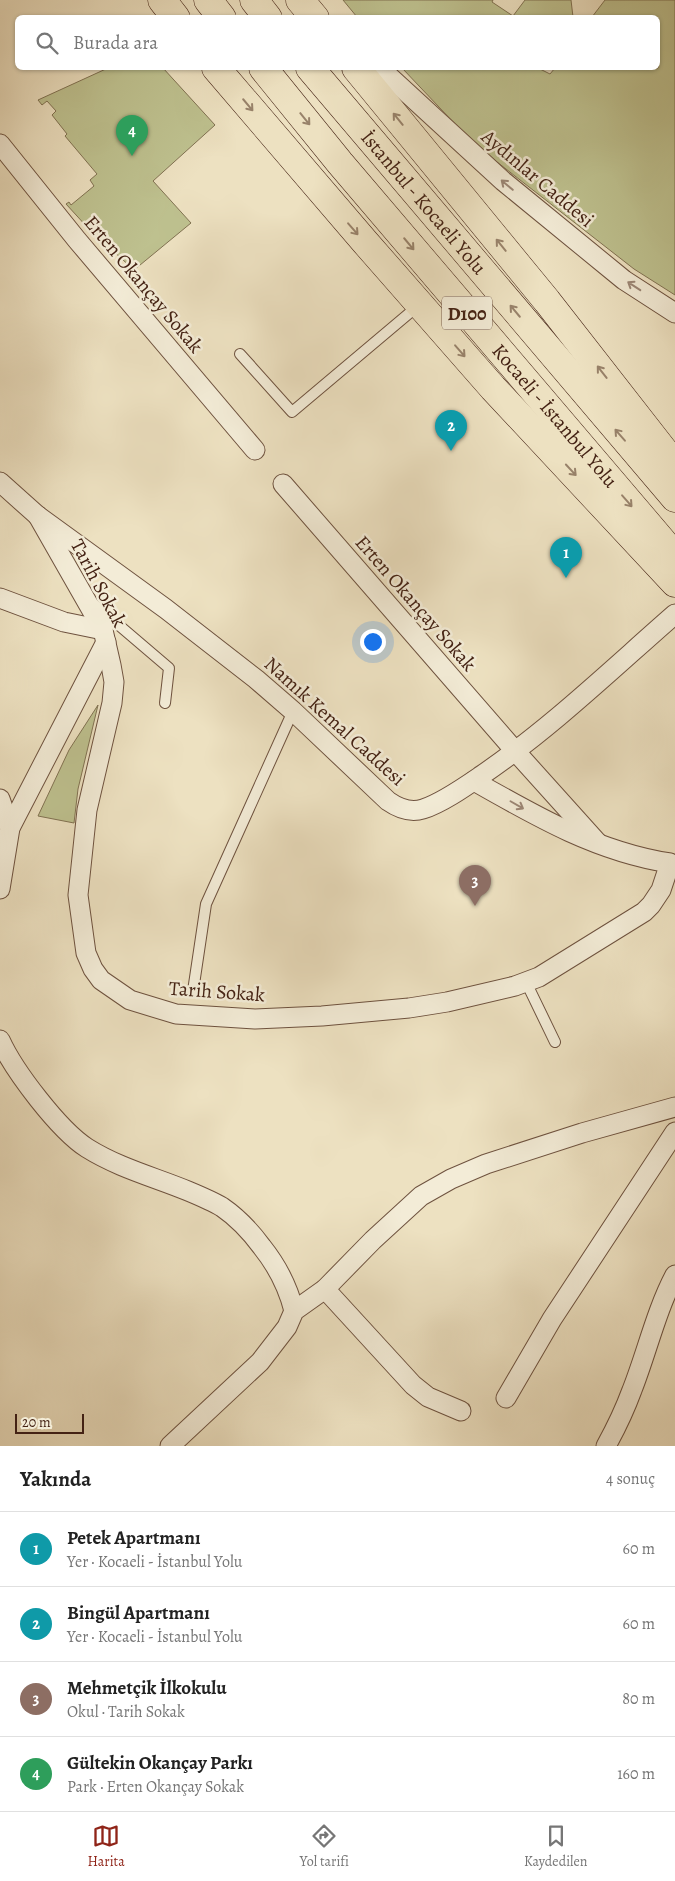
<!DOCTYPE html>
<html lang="tr">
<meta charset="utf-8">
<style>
:root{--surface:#fff;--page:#f6f6f6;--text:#222;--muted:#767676;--line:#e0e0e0;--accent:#8f2418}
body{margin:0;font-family:Alegreya,serif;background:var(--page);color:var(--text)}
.scale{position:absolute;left:15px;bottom:12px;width:69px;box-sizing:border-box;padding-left:5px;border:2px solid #442214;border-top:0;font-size:14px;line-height:18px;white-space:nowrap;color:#442214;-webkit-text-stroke:4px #f3ecd7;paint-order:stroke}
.you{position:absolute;left:372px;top:641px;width:18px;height:18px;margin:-12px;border:4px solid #fff;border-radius:50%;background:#1a73e8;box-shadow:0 0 0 8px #1a73e833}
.badge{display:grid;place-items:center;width:32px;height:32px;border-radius:50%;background:var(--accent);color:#fff;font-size:16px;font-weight:700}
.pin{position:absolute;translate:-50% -41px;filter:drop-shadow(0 1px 2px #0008)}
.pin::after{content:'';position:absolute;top:26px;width:18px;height:15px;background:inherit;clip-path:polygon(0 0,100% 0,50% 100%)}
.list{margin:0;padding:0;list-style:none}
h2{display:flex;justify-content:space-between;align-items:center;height:65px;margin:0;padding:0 20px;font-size:21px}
h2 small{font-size:16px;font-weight:400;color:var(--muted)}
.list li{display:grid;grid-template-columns:32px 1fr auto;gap:15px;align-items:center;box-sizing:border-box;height:75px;padding:0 20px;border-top:1px solid var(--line)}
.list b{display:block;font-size:19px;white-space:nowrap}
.list p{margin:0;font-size:16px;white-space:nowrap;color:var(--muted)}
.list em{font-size:16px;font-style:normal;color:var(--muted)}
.icon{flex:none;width:28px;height:28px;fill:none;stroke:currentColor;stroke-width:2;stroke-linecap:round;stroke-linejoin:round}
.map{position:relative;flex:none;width:675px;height:1446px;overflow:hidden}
.search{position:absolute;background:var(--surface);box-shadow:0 1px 4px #0004;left:15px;right:15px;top:15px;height:55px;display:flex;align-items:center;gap:12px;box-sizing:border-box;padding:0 18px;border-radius:8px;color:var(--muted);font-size:19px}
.sheet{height:365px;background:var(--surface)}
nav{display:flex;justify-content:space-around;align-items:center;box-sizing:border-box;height:70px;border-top:1px solid var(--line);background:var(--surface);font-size:14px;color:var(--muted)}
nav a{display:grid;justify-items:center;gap:2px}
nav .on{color:var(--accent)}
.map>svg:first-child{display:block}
</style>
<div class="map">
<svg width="675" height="1446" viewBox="0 0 675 1446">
<rect width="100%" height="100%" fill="#ede1c1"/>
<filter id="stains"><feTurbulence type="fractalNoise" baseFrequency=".004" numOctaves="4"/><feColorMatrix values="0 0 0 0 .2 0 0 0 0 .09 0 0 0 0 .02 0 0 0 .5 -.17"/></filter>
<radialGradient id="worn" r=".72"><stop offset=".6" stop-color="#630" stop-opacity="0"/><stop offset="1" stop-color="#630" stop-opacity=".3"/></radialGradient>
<!-- green -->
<g fill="#bec18f" stroke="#817252">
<path d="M343,0H493L492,2L513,16L525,0H571L573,17H357Z"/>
<path d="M605,0H675V295L634,269L474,144L402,68H538L550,74L555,68H658V18L592,17Z"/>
<path d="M108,68H163L215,125L153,181L191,223L134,270L88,228L66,204L69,202L71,205L94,186L90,180L97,174L65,136L67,134L52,115L56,111L47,101L42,105L38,100Z"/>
<path d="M98,705L78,789L74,823L38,816L69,750Z"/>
</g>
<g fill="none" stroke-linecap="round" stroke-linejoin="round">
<!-- service casing -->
<g stroke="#6e523f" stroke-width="12">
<g id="service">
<path d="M240,354L292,412L419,305"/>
<path d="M94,604L169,668L165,703"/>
<path d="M526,982L555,1042"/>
<path d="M193,991L206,904L293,711"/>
</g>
</g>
<!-- minor casing -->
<g stroke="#6e523f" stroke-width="21">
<g id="minor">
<path d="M380,68L503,181L624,280L675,313"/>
<path d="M0,144L77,240L255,450"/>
<path d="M0,482L38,516L166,609L256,679L293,711L388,801C398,808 410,813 423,809C442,803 466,786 482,775C551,728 612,669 675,614"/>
<path d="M283,484L516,752L597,842"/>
<path d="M38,516L103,630L111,665L114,682L112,703L87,810L78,895L86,953L93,969L101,980L130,1000L176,1014L255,1019L322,1016L409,1008L447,1002L515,986L539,977L644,912L651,905L661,890L670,863C598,852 537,817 474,781"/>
<path d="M0,598L64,622L103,630"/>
<path d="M0,799L10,828"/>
<path d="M0,889L10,828L106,642"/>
<path d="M0,1040C14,1071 59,1130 87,1148C119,1168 154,1177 188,1191C200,1196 212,1201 222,1207C238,1218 251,1232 262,1247C278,1267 288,1287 294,1311"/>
<path d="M325,1289L413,1385L428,1397L461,1411"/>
<path d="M506,1398L552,1319L675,1132"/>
<path d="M170,1446L260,1362L287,1327L294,1311L325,1289L373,1240L421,1196L451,1179L486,1164L582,1133L675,1107"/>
<path d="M606,1446C616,1428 625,1409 632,1390C647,1352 656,1311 675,1275"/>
</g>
</g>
<!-- trunk casing -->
<g stroke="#442214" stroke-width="29">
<g id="trunk">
<path d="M162,0L176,18"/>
<path d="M208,0L222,18"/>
<path d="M254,0L268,18"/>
<path d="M300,0L315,18"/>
<path d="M216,68L365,242L493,388L675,583"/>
<path id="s1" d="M263,68L340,163L675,556"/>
<path id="s2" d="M310,68L675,498"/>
<path d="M356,68L547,301L675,465"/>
</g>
</g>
<!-- service -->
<use href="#service" stroke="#f3ecd7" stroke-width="10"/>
<!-- minor -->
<use href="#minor" stroke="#f3ecd7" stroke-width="19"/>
<!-- trunk -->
<use href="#trunk" stroke="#ede1c1" stroke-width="28"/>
</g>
<!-- one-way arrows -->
<defs><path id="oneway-shaft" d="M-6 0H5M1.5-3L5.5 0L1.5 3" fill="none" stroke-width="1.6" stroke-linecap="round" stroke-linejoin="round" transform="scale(1.25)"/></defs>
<g stroke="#98826a">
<use href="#oneway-shaft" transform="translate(248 105) rotate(50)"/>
<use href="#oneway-shaft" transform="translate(305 119) rotate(51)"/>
<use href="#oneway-shaft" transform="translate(398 119) rotate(-129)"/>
<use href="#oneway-shaft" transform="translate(353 229) rotate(49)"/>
<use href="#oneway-shaft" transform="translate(409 244) rotate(50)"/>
<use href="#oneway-shaft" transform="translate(501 245) rotate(-129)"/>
<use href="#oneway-shaft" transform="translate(515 311) rotate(-130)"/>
<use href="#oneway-shaft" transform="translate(460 351) rotate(49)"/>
<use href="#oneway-shaft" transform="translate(602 372) rotate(-128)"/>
<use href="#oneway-shaft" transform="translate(620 435) rotate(-131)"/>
<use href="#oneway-shaft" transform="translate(571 470) rotate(47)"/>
<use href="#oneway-shaft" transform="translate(627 501) rotate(49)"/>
</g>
<g stroke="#9c8776">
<use href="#oneway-shaft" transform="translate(507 185) rotate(-140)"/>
<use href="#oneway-shaft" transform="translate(634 286) rotate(-147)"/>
<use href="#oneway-shaft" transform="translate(517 805) rotate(30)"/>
</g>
<g text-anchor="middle" stroke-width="5" stroke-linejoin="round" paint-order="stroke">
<!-- shield labels -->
<rect fill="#f3ecd7" stroke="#785f4e" stroke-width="1" x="442" y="296.5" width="50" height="33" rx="4"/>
<g font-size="19" font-weight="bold" fill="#442214">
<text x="467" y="320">D100</text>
</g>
<!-- street labels -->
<g font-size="20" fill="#442214" stroke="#f3ecd7">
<text transform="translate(538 178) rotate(40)" y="7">Aydınlar Caddesi</text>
<text dy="7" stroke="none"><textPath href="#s2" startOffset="176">İstanbul - Kocaeli Yolu</textPath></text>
<text transform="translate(144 284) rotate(50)" y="7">Erten Okançay Sokak</text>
<text dy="7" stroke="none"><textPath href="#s1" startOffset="454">Kocaeli - İstanbul Yolu</textPath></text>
<text transform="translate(99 583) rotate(62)" y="7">Tarih Sokak</text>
<text transform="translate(416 603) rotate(49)" y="7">Erten Okançay Sokak</text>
<text transform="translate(335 721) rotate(42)" y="7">Namık Kemal Caddesi</text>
<text transform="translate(217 991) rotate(4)" y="7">Tarih Sokak</text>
</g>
</g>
<rect width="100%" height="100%" filter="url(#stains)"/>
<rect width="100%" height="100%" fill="url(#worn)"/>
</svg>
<div class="scale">20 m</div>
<div class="you"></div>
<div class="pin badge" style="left:566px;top:578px;background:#0f9aa8">1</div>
<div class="pin badge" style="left:451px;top:451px;background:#0f9aa8">2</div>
<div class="pin badge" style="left:475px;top:906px;background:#8d6e63">3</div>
<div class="pin badge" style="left:132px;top:156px;background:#2e9e5b">4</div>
<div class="search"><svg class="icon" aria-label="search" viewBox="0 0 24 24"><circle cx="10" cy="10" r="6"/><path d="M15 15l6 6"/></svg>Burada ara</div>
</div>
<section class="sheet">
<h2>Yakında<small>4 sonuç</small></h2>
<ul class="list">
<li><span class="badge" style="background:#0f9aa8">1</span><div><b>Petek Apartmanı</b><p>Yer · Kocaeli - İstanbul Yolu</p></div><em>60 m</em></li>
<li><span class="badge" style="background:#0f9aa8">2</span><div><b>Bingül Apartmanı</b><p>Yer · Kocaeli - İstanbul Yolu</p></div><em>60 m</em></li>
<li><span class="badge" style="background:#8d6e63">3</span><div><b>Mehmetçik İlkokulu</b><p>Okul · Tarih Sokak</p></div><em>80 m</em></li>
<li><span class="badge" style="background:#2e9e5b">4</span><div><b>Gültekin Okançay Parkı</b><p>Park · Erten Okançay Sokak</p></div><em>160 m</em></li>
</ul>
</section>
<nav>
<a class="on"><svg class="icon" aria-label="map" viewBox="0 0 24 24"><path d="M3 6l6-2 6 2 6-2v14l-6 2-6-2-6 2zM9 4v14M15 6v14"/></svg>Harita</a>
<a><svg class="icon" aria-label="directions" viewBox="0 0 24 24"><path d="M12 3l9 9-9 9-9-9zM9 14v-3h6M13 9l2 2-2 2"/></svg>Yol tarifi</a>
<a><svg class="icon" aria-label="saved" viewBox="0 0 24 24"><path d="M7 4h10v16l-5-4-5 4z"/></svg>Kaydedilen</a>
</nav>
